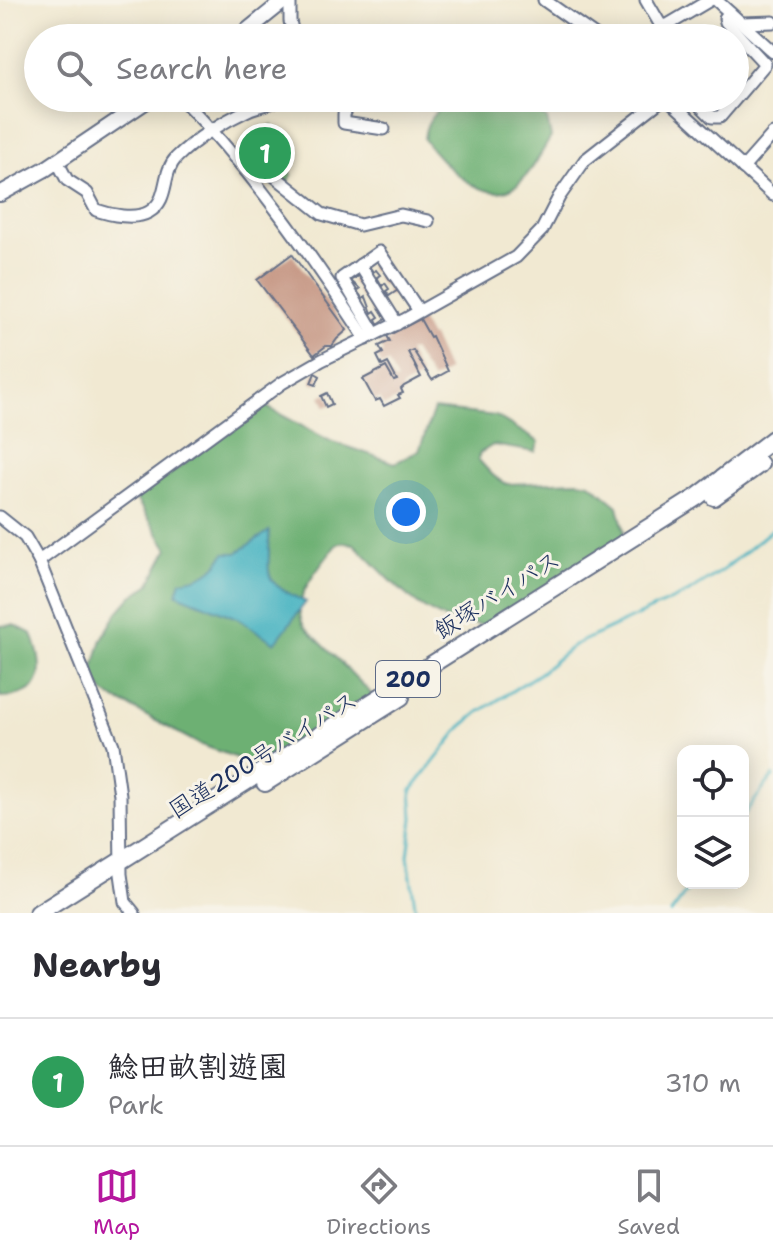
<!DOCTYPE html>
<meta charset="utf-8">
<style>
:root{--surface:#fff;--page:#f2f2f3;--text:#2b2b33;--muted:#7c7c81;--line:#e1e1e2;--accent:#b5179e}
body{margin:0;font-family:"Shantell Sans","Klee One",sans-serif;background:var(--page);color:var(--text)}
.controls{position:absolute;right:24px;bottom:24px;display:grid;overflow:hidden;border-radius:16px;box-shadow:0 4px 20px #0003}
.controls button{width:72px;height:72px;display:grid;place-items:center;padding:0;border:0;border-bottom:2px solid var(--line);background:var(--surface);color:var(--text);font:40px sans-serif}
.you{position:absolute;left:406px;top:512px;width:28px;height:28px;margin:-20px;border:6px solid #fff;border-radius:50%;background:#1a73e8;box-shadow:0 0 0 12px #1a73e833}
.badge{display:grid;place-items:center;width:52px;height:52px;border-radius:50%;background:var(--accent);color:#fff;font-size:26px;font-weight:700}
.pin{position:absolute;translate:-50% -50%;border:4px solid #fff;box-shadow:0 2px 8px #0006}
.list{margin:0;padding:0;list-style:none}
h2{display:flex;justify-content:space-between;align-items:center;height:104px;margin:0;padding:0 32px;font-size:34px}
h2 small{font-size:26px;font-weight:400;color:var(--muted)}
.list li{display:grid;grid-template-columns:52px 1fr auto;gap:24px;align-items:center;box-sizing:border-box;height:128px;padding:0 32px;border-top:2px solid var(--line)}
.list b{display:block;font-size:30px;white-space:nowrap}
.list p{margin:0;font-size:26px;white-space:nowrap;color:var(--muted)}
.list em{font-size:26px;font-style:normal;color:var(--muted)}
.icon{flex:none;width:44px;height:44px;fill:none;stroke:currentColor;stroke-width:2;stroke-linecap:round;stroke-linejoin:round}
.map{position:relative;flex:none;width:773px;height:913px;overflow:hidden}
.search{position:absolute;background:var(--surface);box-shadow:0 4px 20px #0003;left:24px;right:24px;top:24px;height:88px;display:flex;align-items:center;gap:20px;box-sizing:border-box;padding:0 28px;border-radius:44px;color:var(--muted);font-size:30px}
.sheet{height:232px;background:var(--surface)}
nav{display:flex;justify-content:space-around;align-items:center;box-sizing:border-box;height:112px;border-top:2px solid var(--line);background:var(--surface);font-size:22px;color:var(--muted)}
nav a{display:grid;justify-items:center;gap:4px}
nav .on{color:var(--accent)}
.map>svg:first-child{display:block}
</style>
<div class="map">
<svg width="773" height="913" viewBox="0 0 773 913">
<rect width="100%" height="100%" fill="#f7f3e8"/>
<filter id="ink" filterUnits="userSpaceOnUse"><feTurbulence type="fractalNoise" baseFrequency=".0125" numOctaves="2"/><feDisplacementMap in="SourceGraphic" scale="16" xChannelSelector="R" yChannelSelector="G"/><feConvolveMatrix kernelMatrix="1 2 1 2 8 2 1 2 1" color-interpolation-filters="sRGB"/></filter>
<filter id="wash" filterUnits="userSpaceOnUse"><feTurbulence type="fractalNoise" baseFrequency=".006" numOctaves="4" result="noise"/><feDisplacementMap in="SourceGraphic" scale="32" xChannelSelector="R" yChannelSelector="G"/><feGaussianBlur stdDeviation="1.8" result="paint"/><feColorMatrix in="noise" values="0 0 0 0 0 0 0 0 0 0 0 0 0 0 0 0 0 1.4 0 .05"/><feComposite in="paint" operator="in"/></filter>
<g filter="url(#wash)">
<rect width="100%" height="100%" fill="#f1e9d2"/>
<!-- green -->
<path fill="#87cc86" stroke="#517e72" stroke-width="2" d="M272,125L275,142L292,175L287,182L243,147Z"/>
<!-- forest -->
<g fill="#6db073" stroke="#447068" stroke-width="2">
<path d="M461,98C494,98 520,98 547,119L551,137C541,153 533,171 518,184C487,210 440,163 424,139C426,116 440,105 461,98Z"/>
<path d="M263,405L330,441L395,463L419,451L434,409L496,416L539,442L535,452L493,445L480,453L478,459C487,469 495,480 507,484L577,481L590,483L618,506L624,531L621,546L490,626C476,624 460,623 447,619C409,606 382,570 354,544L342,542L336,545C321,567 288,598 304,626L368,690L376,701L264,768L199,744L104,693L93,677V670L102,639L118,612L132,596L149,585L168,549L136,499Z"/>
<path d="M14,625L32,634C46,670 45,697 0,697V626Z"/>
</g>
<!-- water -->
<path fill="#45b2c1" stroke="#307090" stroke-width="2" d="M269,531C271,578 257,579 306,602L275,643L237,618L177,594L181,581C202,578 214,572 225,553H237Z"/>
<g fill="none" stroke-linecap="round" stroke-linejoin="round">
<!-- stream -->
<g stroke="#45b2c1" stroke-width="3">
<path d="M743,816L773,776"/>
<path d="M416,913L408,856L413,818L411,791L461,727L479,712L540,673L574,645L689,592L723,570L773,529"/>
<path d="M671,913L693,883"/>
</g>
</g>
<g id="blocks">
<!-- building -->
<g fill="#c79a87">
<path d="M292,254L347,330L337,339L332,346H326L314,355L257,280Z"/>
<path d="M378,260L398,290L389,296L386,291L389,289L385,283L382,286L377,277L380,275L376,270L373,272L369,266Z"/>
<path d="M359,276L387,318L378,324L376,319L379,317L375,311L372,313L366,297L363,299L357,291L360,289L351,281Z"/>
<path d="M420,319L430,337L432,336L448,371L432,380L413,350L408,352L421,377L404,386L401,389L403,393L398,395L400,398L384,406L380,399L375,401L363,379L386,367L394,381L397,380L388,363L382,366L377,356L383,353L379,346L390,341L387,336Z"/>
<path d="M315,373L320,376L316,385L311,383Z"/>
<path d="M327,393L332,404L326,407L321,396Z"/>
</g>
</g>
</g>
<g filter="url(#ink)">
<use href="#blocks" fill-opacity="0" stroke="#667087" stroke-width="2"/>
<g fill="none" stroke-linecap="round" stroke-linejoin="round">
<!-- minor casing -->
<g stroke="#667087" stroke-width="15">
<g id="minor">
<path d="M290,0V21L294,38"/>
<path d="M544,0L598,38"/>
<path d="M646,0L660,24L666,26L710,0"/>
<path d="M716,0L773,52"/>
<path d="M742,23L773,22"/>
<path d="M181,98C252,170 311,255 366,339"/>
<path d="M353,98L344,114V123L384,129"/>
<path d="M667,98L773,195"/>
<path d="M693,98L712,117H720L765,64L726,22L725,18L730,13"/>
<path d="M234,157L247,154L322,214L360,225L401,215L428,221"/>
<path d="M57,161L67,180L87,193L96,210C110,215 135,220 149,212C170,200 161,174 176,158C195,139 224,121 248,110C258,105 274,104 281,98"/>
<path d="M743,168L773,134"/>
<path d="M360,265L397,324"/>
<path d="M375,334L342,278L379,252L419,311"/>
<path d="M0,517L25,537L39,561L113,745L120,795L121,874L125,902L134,913"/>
<path d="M39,561L282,383L322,360L404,320L516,257L542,230L559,197L585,160L664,98"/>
</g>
</g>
<!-- major casing -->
<g stroke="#667087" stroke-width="18">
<g id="major">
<path d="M238,38L285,0"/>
<path d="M0,194L47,168L151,98"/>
</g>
</g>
<!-- highway casing -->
<g stroke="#667087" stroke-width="20">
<g id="highway">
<path d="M714,497L760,464"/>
<path d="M265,783L401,697"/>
<path d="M38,913L697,497L773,439"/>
</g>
</g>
<!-- minor -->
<use href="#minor" stroke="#fff" stroke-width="11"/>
<!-- major -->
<use href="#major" stroke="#fff" stroke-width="14"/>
<!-- highway -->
<use href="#highway" stroke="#fff" stroke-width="16"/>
</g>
</g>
<g text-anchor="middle" stroke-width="6" stroke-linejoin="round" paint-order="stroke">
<!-- shield labels -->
<rect fill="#f7f3e8" stroke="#5d6a87" stroke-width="2" x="376" y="661" width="64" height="36" rx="6"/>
<g font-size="22" font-weight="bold" fill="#1b2f5e">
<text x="408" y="687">200</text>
</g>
<!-- street labels -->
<g font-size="24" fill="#1b2f5e" stroke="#f7f3e8">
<text transform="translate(497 595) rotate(-32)" y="8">飯塚バイパス</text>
<text transform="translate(263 755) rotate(-32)" y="8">国道200号バイパス</text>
</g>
</g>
</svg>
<div class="controls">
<button><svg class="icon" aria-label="locate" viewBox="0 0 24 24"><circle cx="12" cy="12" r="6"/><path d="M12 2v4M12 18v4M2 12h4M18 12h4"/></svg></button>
<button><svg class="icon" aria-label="layers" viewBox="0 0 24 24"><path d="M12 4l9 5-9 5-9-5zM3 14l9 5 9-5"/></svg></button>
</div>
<div class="you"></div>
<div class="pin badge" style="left:265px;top:153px;background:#2e9e5b">1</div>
<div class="search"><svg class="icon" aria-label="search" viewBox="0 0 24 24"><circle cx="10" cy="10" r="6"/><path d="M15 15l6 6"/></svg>Search here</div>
</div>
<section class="sheet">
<h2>Nearby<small></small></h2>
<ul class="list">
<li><span class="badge" style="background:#2e9e5b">1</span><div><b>鯰田畝割遊園</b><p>Park</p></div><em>310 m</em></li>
</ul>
</section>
<nav>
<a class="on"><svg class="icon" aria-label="map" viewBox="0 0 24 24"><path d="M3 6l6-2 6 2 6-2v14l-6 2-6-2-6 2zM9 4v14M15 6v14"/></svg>Map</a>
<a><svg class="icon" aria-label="directions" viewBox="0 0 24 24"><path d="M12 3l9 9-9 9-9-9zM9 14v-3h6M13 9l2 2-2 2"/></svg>Directions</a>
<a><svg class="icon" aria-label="saved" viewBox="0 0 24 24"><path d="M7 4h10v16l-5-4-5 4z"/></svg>Saved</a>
</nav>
